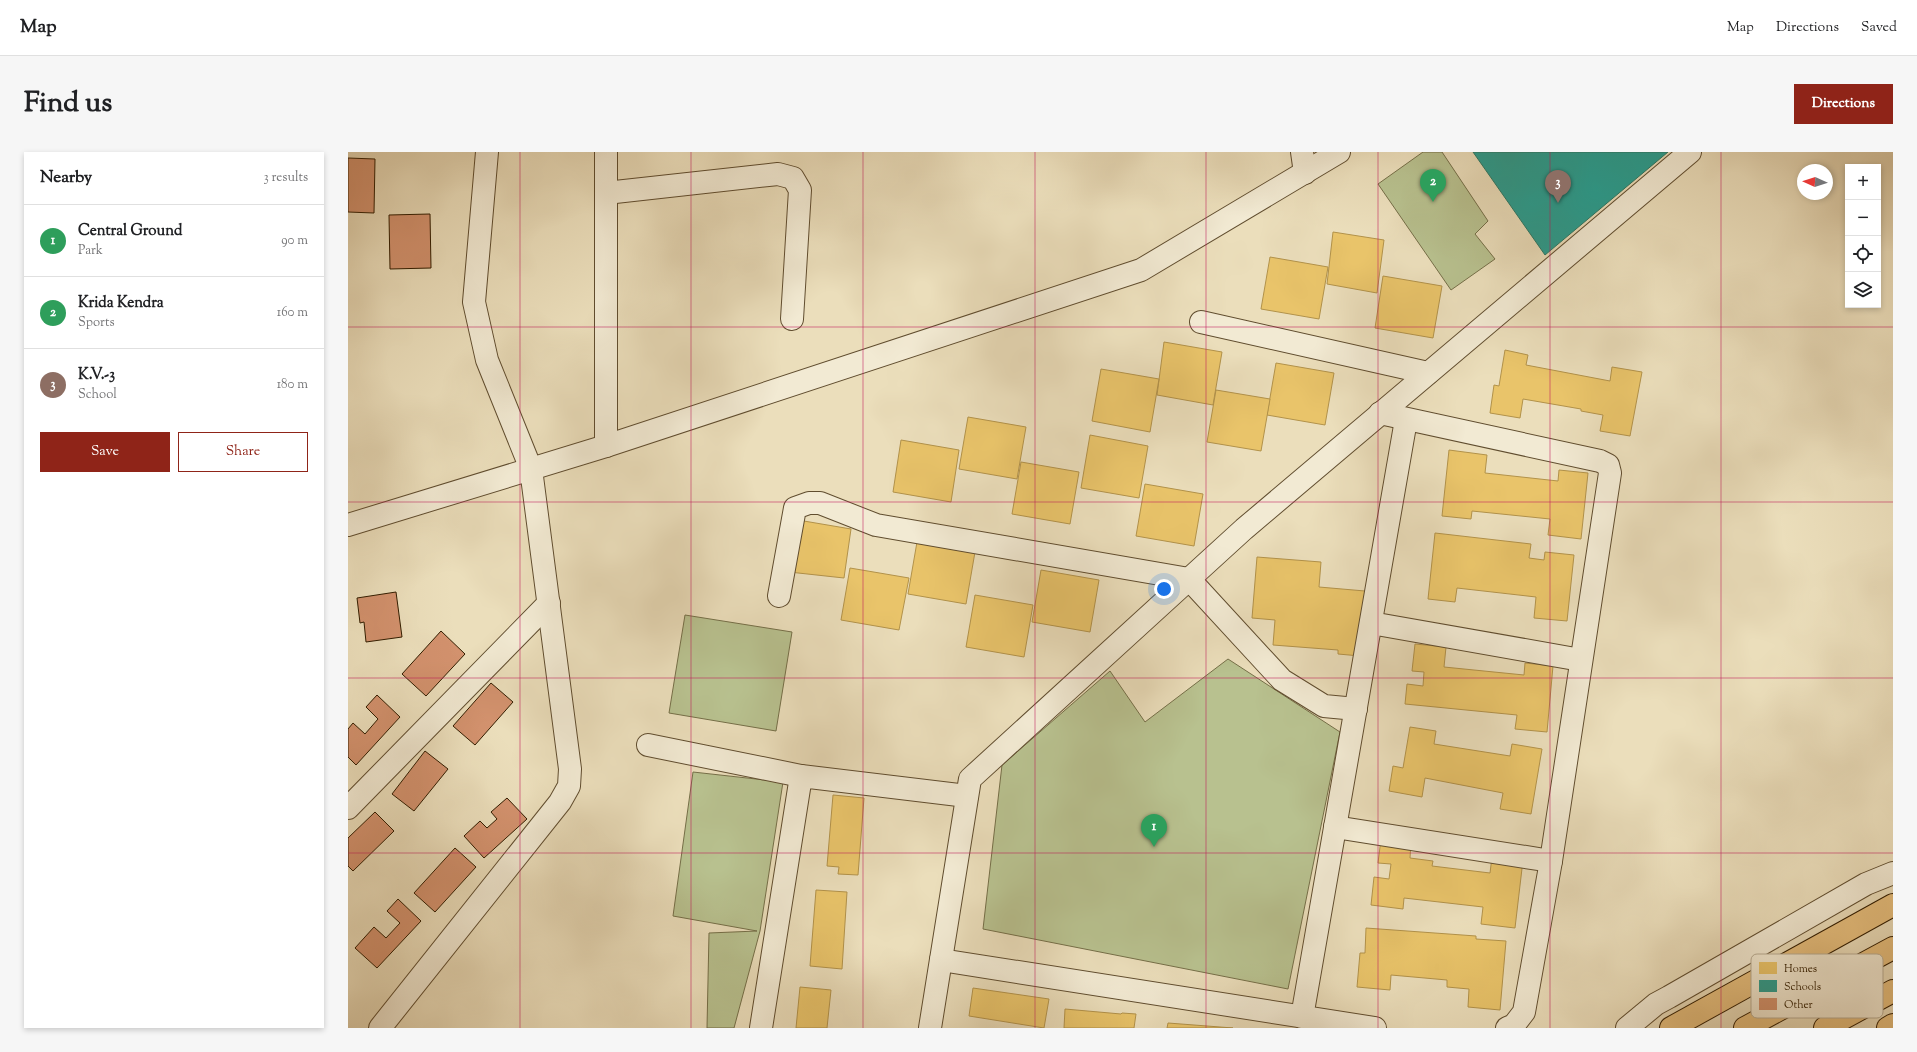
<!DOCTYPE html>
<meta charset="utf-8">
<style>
:root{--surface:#fff;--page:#f6f6f6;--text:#202124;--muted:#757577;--line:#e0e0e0;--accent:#8f2418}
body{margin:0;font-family:"Sorts Mill Goudy",serif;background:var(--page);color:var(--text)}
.controls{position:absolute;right:12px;top:12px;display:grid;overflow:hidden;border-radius:0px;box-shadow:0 2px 6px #0003}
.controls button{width:36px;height:36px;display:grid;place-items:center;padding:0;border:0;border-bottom:1px solid var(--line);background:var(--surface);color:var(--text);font:20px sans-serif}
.compass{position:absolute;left:1449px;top:12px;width:36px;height:36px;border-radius:50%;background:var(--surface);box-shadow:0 2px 6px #0003;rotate:273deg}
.you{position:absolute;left:816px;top:437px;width:14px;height:14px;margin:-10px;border:3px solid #fff;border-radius:50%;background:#1a73e8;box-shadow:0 0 0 6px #1a73e833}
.badge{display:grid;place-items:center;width:26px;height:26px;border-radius:50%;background:var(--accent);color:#fff;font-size:13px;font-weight:700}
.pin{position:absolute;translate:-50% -33px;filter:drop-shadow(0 1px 2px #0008)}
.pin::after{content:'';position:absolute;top:21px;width:14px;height:12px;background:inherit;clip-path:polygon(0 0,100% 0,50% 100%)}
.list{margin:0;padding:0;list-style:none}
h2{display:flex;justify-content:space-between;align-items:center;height:52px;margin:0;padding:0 16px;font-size:17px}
h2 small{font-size:13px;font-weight:400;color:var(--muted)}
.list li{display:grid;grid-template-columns:26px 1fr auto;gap:12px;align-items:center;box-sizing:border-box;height:72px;padding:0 16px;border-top:1px solid var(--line)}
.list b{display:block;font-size:15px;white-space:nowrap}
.list p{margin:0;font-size:13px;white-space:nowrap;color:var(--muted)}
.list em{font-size:13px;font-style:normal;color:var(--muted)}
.actions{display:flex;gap:8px;padding:12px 16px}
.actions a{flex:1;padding:9px 0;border:1px solid var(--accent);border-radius:0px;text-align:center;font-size:14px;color:var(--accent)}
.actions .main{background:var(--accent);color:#fff}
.icon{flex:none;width:22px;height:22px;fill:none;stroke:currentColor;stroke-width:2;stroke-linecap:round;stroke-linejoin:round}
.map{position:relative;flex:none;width:1545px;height:876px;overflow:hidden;border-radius:0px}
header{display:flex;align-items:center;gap:24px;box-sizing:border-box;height:56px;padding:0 20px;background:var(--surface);border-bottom:1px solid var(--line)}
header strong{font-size:19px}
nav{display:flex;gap:22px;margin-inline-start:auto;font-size:14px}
.intro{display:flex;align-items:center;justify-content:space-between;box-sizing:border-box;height:96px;padding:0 24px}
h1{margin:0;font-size:28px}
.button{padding:10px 18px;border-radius:0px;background:var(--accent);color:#fff;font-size:14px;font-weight:700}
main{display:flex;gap:24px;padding:0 24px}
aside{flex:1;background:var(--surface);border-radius:0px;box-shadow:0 2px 6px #0003}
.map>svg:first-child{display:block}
</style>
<header>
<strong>Map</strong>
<nav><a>Map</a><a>Directions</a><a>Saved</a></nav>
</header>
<div class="intro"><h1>Find us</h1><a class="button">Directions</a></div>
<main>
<aside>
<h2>Nearby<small>3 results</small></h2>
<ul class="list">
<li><span class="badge" style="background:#2e9e5b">1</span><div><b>Central Ground</b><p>Park</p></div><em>90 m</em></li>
<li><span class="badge" style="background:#2e9e5b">2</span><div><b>Krida Kendra</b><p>Sports</p></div><em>160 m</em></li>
<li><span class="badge" style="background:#8d6e63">3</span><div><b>K.V.-3</b><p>School</p></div><em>180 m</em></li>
</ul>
<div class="actions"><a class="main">Save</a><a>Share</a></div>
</aside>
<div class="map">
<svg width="1545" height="876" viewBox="0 0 1545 876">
<rect width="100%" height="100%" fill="#ebdebb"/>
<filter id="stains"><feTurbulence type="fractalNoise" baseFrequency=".005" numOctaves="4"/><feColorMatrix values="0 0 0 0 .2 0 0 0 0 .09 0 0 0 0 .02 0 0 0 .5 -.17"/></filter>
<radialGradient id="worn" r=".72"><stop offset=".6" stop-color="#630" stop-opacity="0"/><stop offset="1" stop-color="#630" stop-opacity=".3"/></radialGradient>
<!-- green -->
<g fill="#b8c18f" stroke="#756f48">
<path d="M1075,0H1094L1140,69L1127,82L1147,107L1103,138L1030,32Z"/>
<path d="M337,463L444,480L428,579L321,561Z"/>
<path d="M880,507L992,580L940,837L635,777L654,613L762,519L797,570Z"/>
<path d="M345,620L435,630L412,779L386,876H359L361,781L409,779L325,764Z"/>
</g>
<!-- homes -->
<g fill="#e9c46a" stroke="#b2924a">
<path d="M985,80L1036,88L1029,141L979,132Z"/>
<path d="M922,105L980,115L971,167L913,157Z"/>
<path d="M1035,124L1094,134L1085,186L1027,176Z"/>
<path d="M816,190L874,200L865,253L809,243Z"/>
<path d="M1157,198L1180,203L1178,213L1262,229L1264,215L1294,220L1282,284L1252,279L1255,263L1233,259V257L1175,247L1172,266L1142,261L1146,233L1151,234Z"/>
<path d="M928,211L986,221L977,273L919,263Z"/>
<path d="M753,217L811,227L802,280L744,269Z"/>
<path d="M868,238L922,247L913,299L859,290Z"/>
<path d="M620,265L678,275L669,327L611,317Z"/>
<path d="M742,283L800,294L791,346L733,336Z"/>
<path d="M553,288L611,298L603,350L545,340Z"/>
<path d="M1101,298L1139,303L1137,321L1210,329L1211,318L1240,321L1233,387L1200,383L1202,367L1124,359L1123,367L1094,364Z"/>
<path d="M673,310L731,320L722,372L664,362Z"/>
<path d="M797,332L855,342L846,394L788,384Z"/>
<path d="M450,368L503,377L496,426L441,420Z"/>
<path d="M1087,381L1183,392L1181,406L1196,408L1197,400L1226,403L1219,469L1186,466L1188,445L1109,436L1107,450L1080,447Z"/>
<path d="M569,390L627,400L618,452L560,442Z"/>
<path d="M909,405L973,410L971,435L1017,439L1012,504L990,502V498L925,493L927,468L904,466Z"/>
<path d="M502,416L561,426L551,478L493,468Z"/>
<path d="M693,418L751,428L742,480L684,470Z"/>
<path d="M627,443L685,453L676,505L618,495Z"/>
<path d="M1067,492L1098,495L1096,515L1176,523L1177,511L1205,514L1199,580L1167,577L1169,563L1057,552L1059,532L1075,534L1076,520L1064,519Z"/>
<path d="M1062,575L1088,579L1086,592L1162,604L1164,592L1194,597L1183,662L1152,657L1155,641L1077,626L1074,645L1041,639L1045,614L1055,616Z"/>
<path d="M485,643L516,646L510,723L490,722L491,715L479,714Z"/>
<path d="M1033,687L1063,690L1062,706L1085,709L1084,714L1142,721L1144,705L1175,708L1167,776L1133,772L1135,755L1056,746L1055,757L1023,753L1026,725L1041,727L1043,712L1030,711Z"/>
<path d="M468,738L499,740L494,817L462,814Z"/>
<path d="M1018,776L1128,784V787L1158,789L1152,858L1120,855L1121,837L1099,835V828L1043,823L1042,838L1009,835L1012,801H1017Z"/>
<path d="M452,835L483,838L479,876H448Z"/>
<path d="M625,836L701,847L696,876L621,864Z"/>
<path d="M717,857L773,862L774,861L788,862L786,876H716Z"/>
<path d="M820,871L885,876H819Z"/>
</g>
<!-- schools -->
<path fill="#2a9d8f" stroke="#2c7764" d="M1125,0H1320L1197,103Z"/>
<!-- building -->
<g fill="#d3926e" stroke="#321d00">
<path d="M0,6L27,7L26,61L0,60Z"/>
<path d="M82,62L83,116L42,117L41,63Z"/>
<path d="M48,440L54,485L18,490L16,470L12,471L9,446Z"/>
<path d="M93,479L117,502L78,544L54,522Z"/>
<path d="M143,531L165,550L127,593L105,574Z"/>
<path d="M29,543L52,565L8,613L0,605V577L5,571L17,582L30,567L18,555Z"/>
<path d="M77,599L100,617L66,659L44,642Z"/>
<path d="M159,646L179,667L136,706L116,684L132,669L139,676L149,667L143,660Z"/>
<path d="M27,660L46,679L5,719L0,714V686Z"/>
<path d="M107,696L128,715L87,760L66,741Z"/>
<path d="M50,747L73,769L29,816L7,796L26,775L38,786L52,771L39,759Z"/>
</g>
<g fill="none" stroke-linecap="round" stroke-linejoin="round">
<!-- minor casing -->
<g stroke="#604d2f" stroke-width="24">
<g id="minor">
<path d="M258,0V294"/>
<path d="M954,0L957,21"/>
<path d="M258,41L430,22L445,26L452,38L444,167"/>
<path d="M853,170L1080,221"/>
<path d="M1032,261L1252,309L1260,313L1262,321L1203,709L1176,860L1166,873L1159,876"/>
<path d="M0,373L258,294L793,118L991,0"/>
<path d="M431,444L447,356L461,351H472L528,373L841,427L934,528L976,554L1008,557"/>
<path d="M1023,471L1233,508"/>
<path d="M300,593L453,624"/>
<path d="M0,656L201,451"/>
<path d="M987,675L1203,709"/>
<path d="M593,808L1027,876"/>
<path d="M954,865L1058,268"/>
<path d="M32,876L212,650L221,634L222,617L183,317L139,208L126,150L139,0"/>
<path d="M413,876L453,624L619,644"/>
<path d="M582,876L622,627L896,377L1342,0"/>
<path d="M1279,876L1308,852L1321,845L1518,732L1545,721"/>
</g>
</g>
<!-- major casing -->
<g stroke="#321d00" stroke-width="24">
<g id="major">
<path d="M1323,876L1545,753"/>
<path d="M1540,876L1545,873"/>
</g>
</g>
<!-- highway casing -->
<g stroke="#321d00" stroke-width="24">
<g id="highway">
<path d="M1397,876L1545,796"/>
<path d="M1477,876L1545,839"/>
</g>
</g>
<!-- minor -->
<use href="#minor" stroke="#f2ead3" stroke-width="22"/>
<!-- major -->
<use href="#major" stroke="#e6bf7e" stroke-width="22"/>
<!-- highway -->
<use href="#highway" stroke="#e6bf7e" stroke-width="22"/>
</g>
<!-- grid -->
<path fill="none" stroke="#c2185b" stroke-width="1" stroke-opacity="0.55" d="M172,0V876M343,0V876M515,0V876M687,0V876M858,0V876M1030,0V876M1202,0V876M1373,0V876M0,175H1545M0,350H1545M0,526H1545M0,701H1545"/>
<!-- legend -->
<rect x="1403" y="802" width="132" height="64" rx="6" fill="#f2ead3" stroke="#b8ac94" stroke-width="1"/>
<rect x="1411" y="810" width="18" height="12" fill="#e9c46a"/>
<rect x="1411" y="828" width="18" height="12" fill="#2a9d8f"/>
<rect x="1411" y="846" width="18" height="12" fill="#d3926e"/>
<g font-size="11" fill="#321d00">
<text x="1436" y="820">Homes</text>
<text x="1436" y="838">Schools</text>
<text x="1436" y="856">Other</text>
</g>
<rect width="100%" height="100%" filter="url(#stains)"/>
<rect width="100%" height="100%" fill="url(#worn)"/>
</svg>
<div class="controls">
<button>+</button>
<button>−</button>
<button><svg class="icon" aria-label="locate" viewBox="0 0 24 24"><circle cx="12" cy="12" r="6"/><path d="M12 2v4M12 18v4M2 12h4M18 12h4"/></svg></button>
<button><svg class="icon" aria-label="layers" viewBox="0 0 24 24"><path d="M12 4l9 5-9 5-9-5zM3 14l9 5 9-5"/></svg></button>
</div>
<svg class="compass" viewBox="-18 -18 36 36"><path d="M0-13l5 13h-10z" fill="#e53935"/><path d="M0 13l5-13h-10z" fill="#757577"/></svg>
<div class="you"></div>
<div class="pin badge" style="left:806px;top:695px;background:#2e9e5b">1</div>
<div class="pin badge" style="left:1085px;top:50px;background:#2e9e5b">2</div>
<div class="pin badge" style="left:1210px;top:51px;background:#8d6e63">3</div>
</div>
</main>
